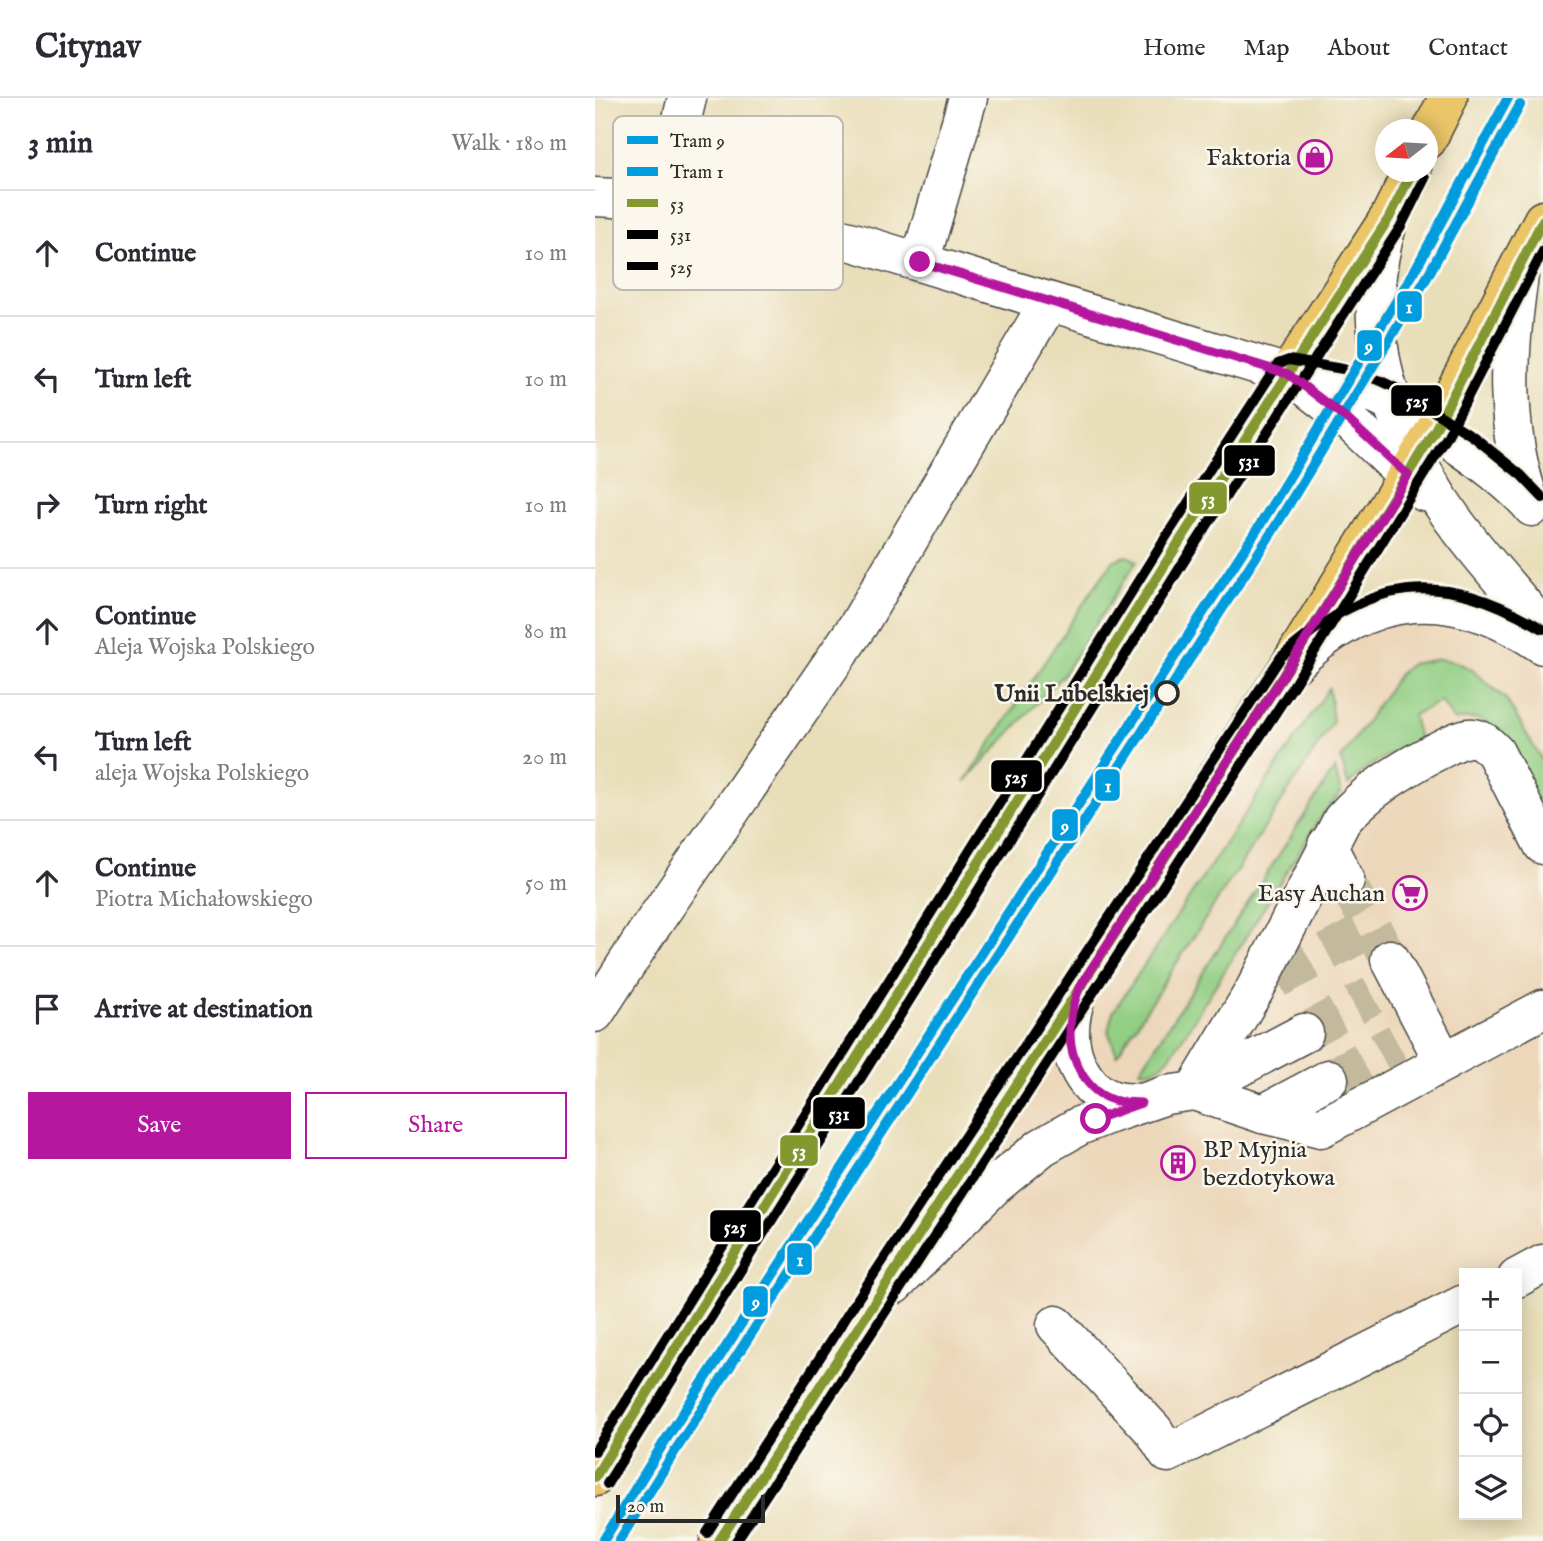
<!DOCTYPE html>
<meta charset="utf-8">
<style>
:root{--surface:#fff;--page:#f2f2f3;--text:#2b2b33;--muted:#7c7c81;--line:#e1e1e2;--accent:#b5179e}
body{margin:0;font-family:"IM FELL English",serif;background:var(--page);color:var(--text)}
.controls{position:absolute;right:21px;bottom:21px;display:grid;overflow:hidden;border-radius:0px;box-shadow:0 4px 18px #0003}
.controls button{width:63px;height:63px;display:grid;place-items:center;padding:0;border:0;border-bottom:2px solid var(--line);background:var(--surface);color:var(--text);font:35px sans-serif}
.compass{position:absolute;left:780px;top:21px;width:63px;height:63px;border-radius:50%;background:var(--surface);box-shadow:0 4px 18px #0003;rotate:253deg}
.scale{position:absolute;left:21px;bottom:18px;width:149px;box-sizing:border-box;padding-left:7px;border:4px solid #2b2b2b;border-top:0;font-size:19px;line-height:24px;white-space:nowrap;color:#2b2b2b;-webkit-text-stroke:5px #fbf7ec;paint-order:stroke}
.stop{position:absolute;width:21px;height:21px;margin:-16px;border:5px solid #b5179e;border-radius:50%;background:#fff}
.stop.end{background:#b5179e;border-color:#fff;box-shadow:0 2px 7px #0008}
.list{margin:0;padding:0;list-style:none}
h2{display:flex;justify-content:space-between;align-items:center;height:91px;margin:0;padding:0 28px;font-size:30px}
h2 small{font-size:23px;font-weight:400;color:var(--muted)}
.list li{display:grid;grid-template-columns:46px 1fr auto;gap:21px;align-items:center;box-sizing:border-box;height:126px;padding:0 28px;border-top:2px solid var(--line)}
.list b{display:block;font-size:26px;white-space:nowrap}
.list p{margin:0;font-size:23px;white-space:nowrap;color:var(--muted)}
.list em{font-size:23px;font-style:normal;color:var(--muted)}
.actions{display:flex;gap:14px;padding:21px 28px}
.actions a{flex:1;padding:16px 0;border:2px solid var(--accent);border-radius:0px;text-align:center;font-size:24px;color:var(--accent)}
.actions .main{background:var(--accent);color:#fff}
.icon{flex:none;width:38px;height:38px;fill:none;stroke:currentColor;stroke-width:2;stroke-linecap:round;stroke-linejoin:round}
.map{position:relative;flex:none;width:948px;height:1443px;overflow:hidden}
header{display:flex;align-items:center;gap:42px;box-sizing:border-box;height:98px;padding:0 35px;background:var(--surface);border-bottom:2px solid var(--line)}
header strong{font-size:33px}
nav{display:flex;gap:38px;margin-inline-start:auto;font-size:24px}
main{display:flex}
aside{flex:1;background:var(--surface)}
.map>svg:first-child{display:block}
</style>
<header>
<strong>Citynav</strong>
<nav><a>Home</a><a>Map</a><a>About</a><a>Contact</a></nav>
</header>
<main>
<aside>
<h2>3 min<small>Walk · 180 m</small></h2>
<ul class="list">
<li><svg class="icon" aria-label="ahead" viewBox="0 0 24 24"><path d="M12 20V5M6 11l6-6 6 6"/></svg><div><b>Continue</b></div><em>10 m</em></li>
<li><svg class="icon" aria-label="left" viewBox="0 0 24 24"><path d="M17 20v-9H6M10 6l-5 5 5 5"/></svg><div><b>Turn left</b></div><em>10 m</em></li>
<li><svg class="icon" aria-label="right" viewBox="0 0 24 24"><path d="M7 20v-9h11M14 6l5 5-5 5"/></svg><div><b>Turn right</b></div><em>10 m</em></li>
<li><svg class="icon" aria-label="ahead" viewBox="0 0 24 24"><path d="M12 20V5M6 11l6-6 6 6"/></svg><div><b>Continue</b><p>Aleja Wojska Polskiego</p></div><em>80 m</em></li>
<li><svg class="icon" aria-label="left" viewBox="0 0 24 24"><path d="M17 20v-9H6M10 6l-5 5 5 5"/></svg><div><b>Turn left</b><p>aleja Wojska Polskiego</p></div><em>20 m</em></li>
<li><svg class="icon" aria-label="ahead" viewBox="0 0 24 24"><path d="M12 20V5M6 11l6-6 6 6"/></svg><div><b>Continue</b><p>Piotra Michałowskiego</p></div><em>50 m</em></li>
<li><svg class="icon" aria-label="arrive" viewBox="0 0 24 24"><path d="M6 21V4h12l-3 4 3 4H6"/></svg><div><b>Arrive at destination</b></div></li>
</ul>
<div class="actions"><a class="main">Save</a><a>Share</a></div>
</aside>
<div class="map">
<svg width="948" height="1443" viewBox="0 0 948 1443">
<rect width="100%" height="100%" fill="#fbf7ec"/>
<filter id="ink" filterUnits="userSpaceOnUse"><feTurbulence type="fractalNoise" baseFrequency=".0143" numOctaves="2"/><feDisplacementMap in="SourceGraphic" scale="14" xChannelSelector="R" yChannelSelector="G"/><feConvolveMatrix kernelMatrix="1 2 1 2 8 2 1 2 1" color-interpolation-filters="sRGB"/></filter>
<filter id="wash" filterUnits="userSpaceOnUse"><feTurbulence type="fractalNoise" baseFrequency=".00686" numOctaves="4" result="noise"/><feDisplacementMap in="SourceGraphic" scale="28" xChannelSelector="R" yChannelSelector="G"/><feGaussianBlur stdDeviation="1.57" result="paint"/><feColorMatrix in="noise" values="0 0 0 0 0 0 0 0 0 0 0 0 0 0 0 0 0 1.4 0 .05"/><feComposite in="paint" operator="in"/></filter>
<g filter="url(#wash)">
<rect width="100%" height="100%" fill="#e9deba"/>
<!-- built -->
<path fill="#ecd7ba" d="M839,513L948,560V1177L869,1175V1217L514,1398L531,1443H235L354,1255L295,1214L713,570L781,520Z"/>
<!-- green -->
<g fill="#92ce83" stroke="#5e7c57" stroke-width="2">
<path d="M532,458L542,463L468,577L370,684L498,491L519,462Z"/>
<path d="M844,561L861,564L876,571L911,601L948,664V720L901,633C886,618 879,619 859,623L846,603L818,617L824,642C799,654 771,666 753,687L746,661L804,576L816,566Z"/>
<path d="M734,590L738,624L522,957L513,933L518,914Z"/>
<path d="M740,670L746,695L727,717L585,944C574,960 566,975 545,972Z"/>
</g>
</g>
<g filter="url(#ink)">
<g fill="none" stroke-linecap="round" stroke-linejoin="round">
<!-- minor-tunnel -->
<g stroke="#c3ba9d" stroke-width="38" stroke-dasharray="38 19" stroke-linecap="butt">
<path d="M750,782L790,853"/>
<path d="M682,881L777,830"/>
<path d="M709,935L778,897"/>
<path d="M734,981L802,944"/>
</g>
<!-- minor casing -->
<g stroke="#484640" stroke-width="41">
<g id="minor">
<path d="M0,99C88,102 173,122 258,144L693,276C723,281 754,284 782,297C801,305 817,317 833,327C870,351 906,375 936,407"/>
<path d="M67,104L92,0"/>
<path d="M793,125C760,228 796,334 857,420C885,459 918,494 948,531"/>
<path d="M325,164L373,0"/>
<path d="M925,171C913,249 907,333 937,409"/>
<path d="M701,281L751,320L829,394"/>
<path d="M696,569C774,490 858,485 948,547"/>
<path d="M732,747L750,782"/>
<path d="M795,861L849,964"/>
<path d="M484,889C479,904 475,917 475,932C474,960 491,994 518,1002C527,1005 537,1004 546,1005"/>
<path d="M0,915L51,836L264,526L454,204"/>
<path d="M599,993L659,893L747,722C772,693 805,673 838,655C849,650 861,642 873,640C884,638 893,647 900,654L948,747"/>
<path d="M599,993L668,1016L726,1030L948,911"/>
<path d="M668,1016L734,981"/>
<path d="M922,1180L948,1166"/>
<path d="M299,1187L399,1088L447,1049L484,1028L512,1017L571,997L599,993L709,935"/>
<path d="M461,1227L559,1333L573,1355L869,1206"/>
</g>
</g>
<!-- major casing -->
<g stroke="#484640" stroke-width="41">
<g id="major">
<path d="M832,42L853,0"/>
<path d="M0,1379L579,452L794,120L817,74"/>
<path d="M124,1443L270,1216L688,578L840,332L948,122"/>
</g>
</g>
<!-- minor -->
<use href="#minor" stroke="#fff" stroke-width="38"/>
<!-- major -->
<use href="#major" stroke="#ebc669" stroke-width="38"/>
<!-- bus-1 casing -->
<g stroke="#fbf7ec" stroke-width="16">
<g id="bus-1">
<path d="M0,1379L579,452L794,120L817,74"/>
<path d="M124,1443L688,578L840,332L948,122"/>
</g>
</g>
<!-- bus-2 casing -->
<g stroke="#fbf7ec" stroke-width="16">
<g id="bus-2">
<path d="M12,1386L591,460L806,128L830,80"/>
<path d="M141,1443L700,585L852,339L948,153"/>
</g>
</g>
<!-- bus-3 casing -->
<g stroke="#fbf7ec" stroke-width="16">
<g id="bus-3">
<path d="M0,1353L567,445L683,266L694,262L748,271L786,283L805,292L879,339L926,377L948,400"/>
<path d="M112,1435L258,1208L686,559C774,480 845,469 948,531"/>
</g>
</g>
<!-- bus-1 -->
<use href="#bus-1" stroke="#849830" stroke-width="10"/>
<!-- bus-2 -->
<use href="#bus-2" stroke="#000" stroke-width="10"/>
<!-- bus-3 -->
<use href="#bus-3" stroke="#000" stroke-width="10"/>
<!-- tram-1 casing -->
<g stroke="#fbf7ec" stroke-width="16">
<path id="tram-1" d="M8,1443L68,1346L665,427L819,174L913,0"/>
</g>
<!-- tram-2 casing -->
<g stroke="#fbf7ec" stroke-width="16">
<path id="tram-2" d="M24,1443L80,1353L677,434L831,181L925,7"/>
</g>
<!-- tram-1 -->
<use href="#tram-1" stroke="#009cdd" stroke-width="10"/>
<!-- tram-2 -->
<use href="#tram-2" stroke="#009cdd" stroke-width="10"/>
</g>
</g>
<g fill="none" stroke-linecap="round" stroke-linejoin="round" filter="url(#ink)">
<!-- route -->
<path stroke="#b5179e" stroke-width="9" d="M325,164L693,276L751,320L813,377L688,578L484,890C479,904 475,917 475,932C474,960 491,994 518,1002C527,1005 537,1004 546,1005L501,1021"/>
</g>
<!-- icons -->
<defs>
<g id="shop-ring" transform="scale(1.75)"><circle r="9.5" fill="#fbf7ec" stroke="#b5179e" stroke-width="1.5"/><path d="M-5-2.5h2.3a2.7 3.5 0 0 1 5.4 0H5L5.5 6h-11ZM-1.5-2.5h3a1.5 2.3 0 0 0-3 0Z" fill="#b5179e"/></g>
<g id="supermarket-ring" transform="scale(1.75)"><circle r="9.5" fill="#fbf7ec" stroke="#b5179e" stroke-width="1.5"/><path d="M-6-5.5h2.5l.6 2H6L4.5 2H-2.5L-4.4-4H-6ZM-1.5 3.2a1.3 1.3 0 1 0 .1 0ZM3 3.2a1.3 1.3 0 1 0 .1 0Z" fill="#b5179e"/></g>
<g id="building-ring" transform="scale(1.75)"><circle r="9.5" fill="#fbf7ec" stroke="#b5179e" stroke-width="1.5"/><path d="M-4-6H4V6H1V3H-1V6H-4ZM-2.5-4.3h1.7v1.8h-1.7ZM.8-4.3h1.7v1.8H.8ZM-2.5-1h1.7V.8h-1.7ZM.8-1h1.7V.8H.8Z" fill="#b5179e"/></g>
</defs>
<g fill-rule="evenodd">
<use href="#shop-ring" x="720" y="59"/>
<use href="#supermarket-ring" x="815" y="795"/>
<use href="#building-ring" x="583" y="1065"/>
</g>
<!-- markers -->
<circle fill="#fbf7ec" stroke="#2b2b2b" stroke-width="3.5" cx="572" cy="595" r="11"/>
<g text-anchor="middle" stroke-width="5" stroke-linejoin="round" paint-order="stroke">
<!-- poi labels -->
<g font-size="24" fill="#2b2b2b" stroke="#fbf7ec" text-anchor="end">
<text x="696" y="67">Faktoria</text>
<text x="790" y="803">Easy Auchan</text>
<text x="608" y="1059" text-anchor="start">BP Myjnia<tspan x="608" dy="28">bezdotykowa</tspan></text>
</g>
<!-- stop labels -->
<g font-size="24" font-weight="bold" fill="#2b2b2b" stroke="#fbf7ec" text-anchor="end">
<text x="554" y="603">Unii Lubelskiej</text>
</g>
</g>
<!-- legend -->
<rect x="18" y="18" width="230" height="174" rx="10" fill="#fbf7ec" stroke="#bdbab2" stroke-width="2"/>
<rect x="32" y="38" width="31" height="8" fill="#009cdd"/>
<rect x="32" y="69" width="31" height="9" fill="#009cdd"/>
<rect x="32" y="101" width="31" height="8" fill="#849830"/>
<rect x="32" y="132" width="31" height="9" fill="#000"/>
<rect x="32" y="164" width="31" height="8" fill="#000"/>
<g font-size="19" fill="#2b2b2b">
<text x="75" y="49">Tram 9</text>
<text x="75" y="80">Tram 1</text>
<text x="75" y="112">53</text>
<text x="75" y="143">531</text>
<text x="75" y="175">525</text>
</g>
<g stroke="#fbf7ec" stroke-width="2.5">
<rect x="801" y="192" width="27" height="33" rx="7" fill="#009cdd"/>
<rect x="761" y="231" width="27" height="33" rx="7" fill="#009cdd"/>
<rect x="795" y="286" width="53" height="33" rx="7" fill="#000"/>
<rect x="628" y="346" width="53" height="33" rx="7" fill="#000"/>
<rect x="593" y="383" width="40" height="34" rx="7" fill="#849830"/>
<rect x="395" y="661" width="53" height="34" rx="7" fill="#000"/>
<rect x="499" y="670" width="27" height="34" rx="7" fill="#009cdd"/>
<rect x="456" y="710" width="28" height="34" rx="7" fill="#009cdd"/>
<rect x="217" y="998" width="54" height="34" rx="7" fill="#000"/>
<rect x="184" y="1036" width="40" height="33" rx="7" fill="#849830"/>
<rect x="114" y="1111" width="53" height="34" rx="7" fill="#000"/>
<rect x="191" y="1144" width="27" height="34" rx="7" fill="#009cdd"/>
<rect x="147" y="1187" width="27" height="33" rx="7" fill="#009cdd"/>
</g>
<g font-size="19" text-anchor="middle" font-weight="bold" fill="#fff">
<text x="814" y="215">1</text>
<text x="774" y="254">9</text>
<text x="822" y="309">525</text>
<text x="654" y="369">531</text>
<text x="613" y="407">53</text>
<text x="421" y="685">525</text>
<text x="513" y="694">1</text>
<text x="470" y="734">9</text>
<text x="244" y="1022">531</text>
<text x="204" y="1059">53</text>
<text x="140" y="1135">525</text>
<text x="205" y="1168">1</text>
<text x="161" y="1210">9</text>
</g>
</svg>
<div class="controls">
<button>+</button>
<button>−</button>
<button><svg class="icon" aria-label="locate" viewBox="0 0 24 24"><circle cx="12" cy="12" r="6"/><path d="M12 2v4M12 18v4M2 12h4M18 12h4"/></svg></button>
<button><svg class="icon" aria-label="layers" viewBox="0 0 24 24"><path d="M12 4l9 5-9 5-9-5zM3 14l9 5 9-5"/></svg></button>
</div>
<svg class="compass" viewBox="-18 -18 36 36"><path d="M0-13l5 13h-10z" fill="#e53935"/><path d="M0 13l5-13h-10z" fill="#7c7c81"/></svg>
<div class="scale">20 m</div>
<div class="stop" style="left:501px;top:1021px"></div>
<div class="stop end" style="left:325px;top:164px"></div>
</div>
</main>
